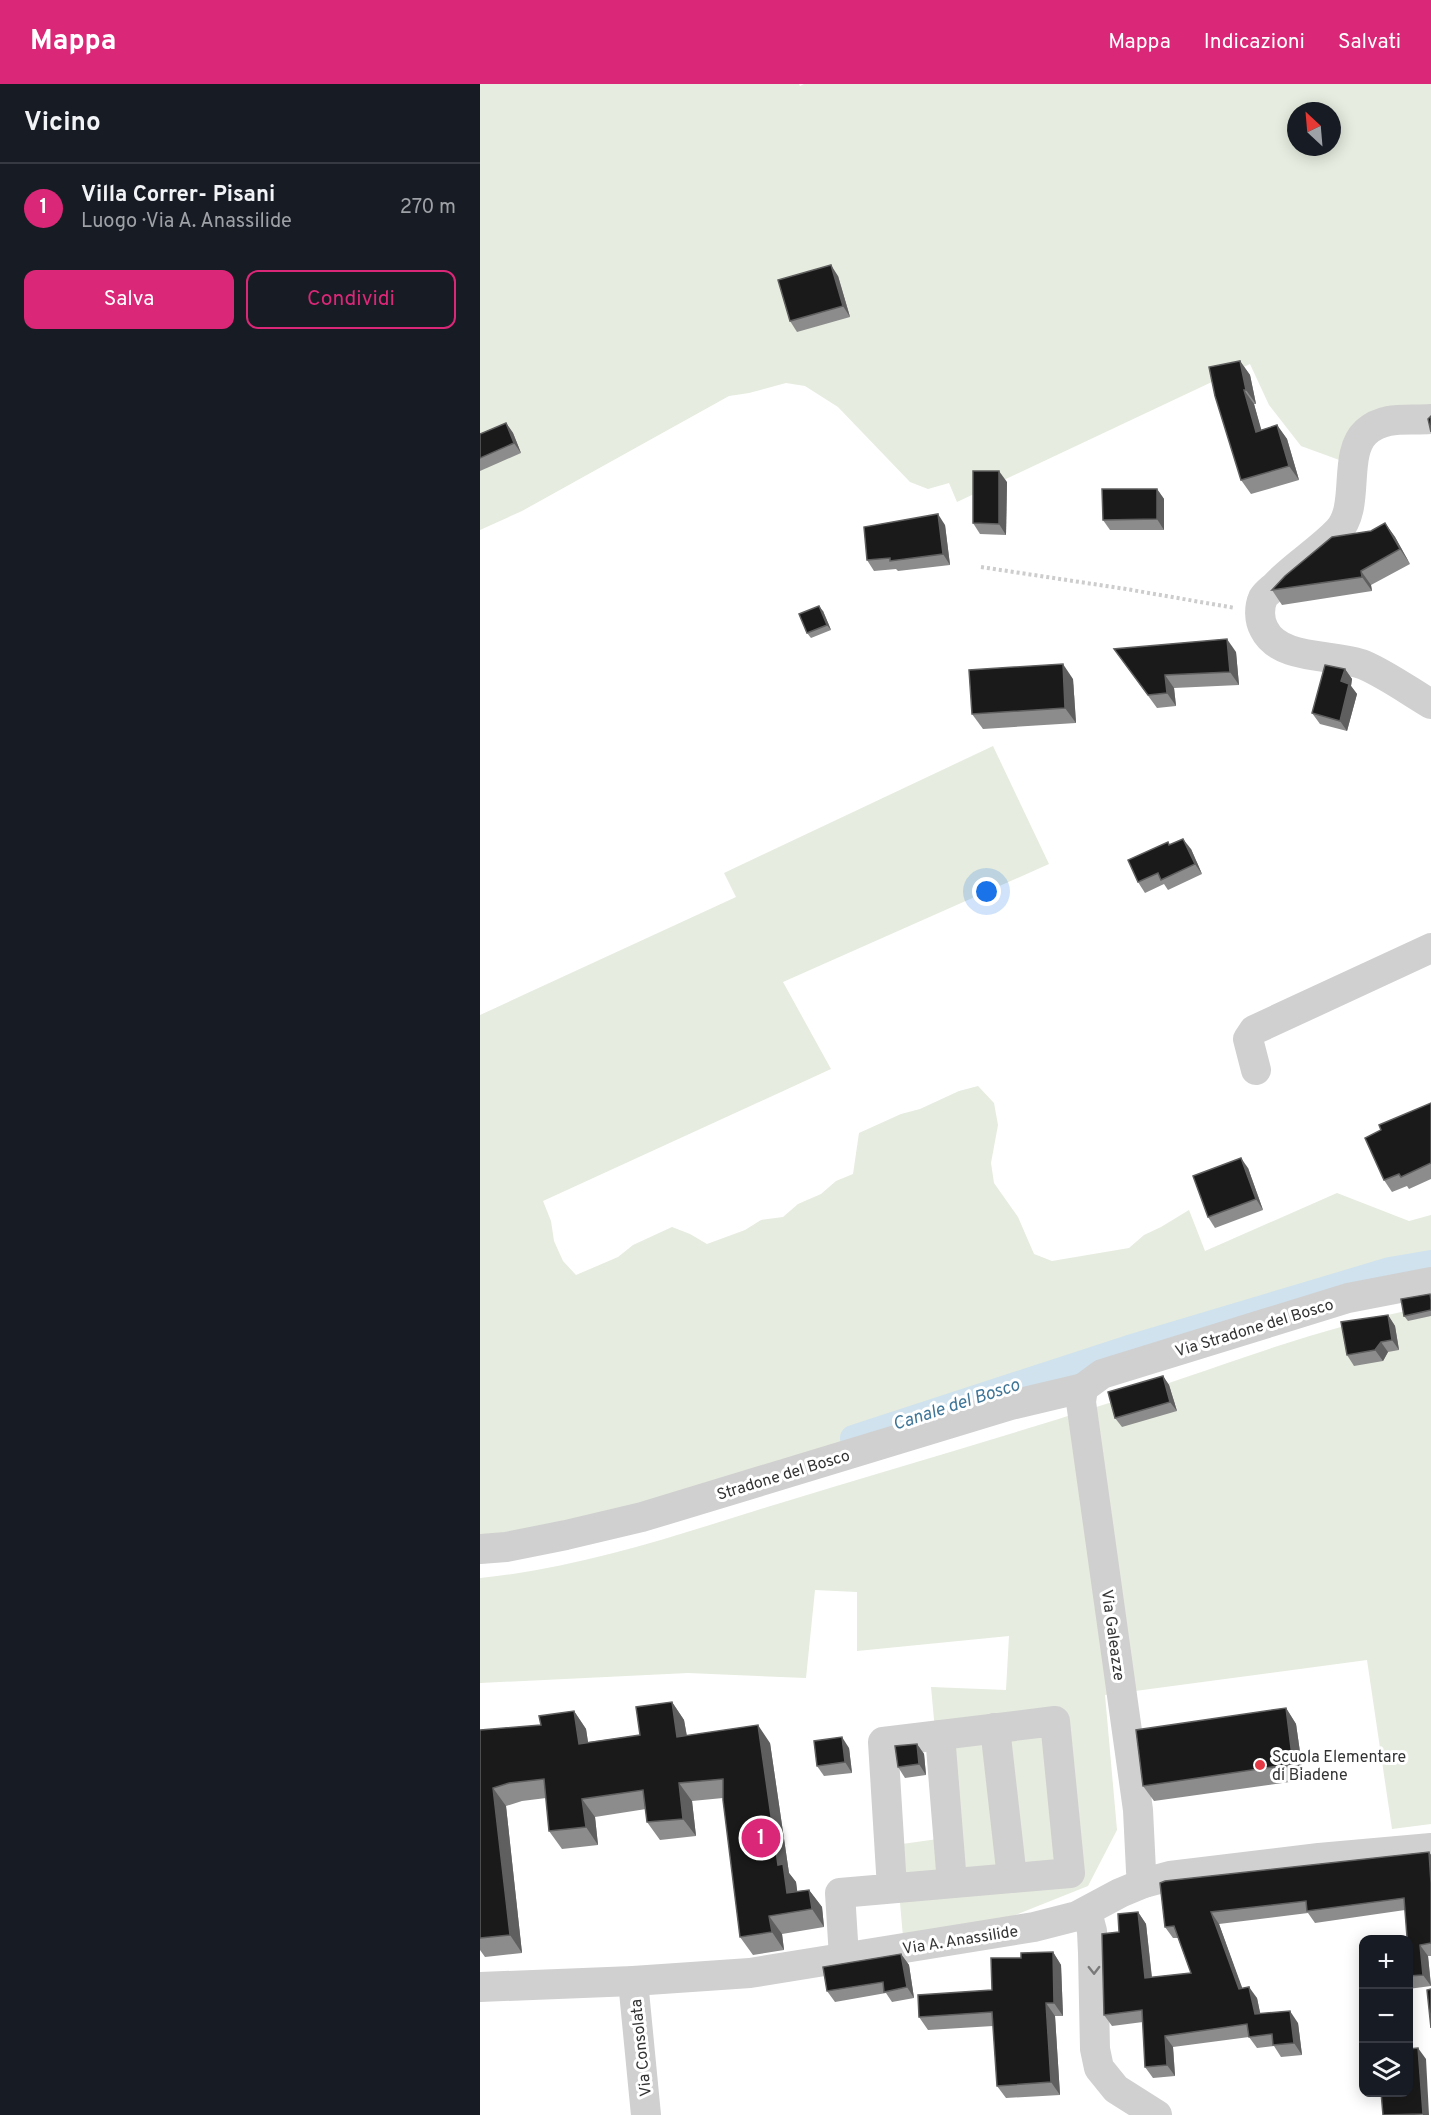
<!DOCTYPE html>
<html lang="it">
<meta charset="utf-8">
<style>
:root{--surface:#171b24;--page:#242831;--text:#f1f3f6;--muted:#9ea1a6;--line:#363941;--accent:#db2777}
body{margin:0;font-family:Overpass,sans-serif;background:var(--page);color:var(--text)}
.controls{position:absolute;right:18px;bottom:18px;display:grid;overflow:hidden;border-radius:12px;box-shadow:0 3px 15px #0003}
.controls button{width:54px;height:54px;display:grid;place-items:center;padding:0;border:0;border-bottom:2px solid var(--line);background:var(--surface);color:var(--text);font:30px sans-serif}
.compass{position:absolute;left:807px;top:18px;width:54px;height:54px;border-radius:50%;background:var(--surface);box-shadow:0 3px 15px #0003;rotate:334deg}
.you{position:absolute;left:507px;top:808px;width:21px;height:21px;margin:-15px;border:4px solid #fff;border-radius:50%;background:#1a73e8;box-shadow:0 0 0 9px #1a73e833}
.badge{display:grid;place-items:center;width:39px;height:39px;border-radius:50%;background:var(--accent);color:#fff;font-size:20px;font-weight:700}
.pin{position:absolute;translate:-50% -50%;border:3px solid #fff;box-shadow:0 2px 6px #0006}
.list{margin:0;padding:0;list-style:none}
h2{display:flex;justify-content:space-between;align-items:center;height:78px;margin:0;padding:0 24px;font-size:26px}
h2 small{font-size:20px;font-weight:400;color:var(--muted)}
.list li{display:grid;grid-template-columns:39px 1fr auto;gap:18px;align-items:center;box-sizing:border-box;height:90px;padding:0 24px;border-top:2px solid var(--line)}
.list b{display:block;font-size:22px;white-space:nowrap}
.list p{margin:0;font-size:20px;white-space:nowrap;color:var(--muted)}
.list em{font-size:20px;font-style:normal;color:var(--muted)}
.actions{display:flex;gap:12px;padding:18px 24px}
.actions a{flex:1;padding:14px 0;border:2px solid var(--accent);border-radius:12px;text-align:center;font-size:21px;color:var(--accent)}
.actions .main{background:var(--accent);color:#fff}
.icon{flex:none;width:33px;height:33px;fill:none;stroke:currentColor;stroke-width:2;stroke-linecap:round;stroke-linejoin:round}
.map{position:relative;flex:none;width:951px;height:2031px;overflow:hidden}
header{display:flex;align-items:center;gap:36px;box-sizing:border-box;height:84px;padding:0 30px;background:var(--accent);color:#fff}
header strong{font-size:28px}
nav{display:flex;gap:33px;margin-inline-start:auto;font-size:21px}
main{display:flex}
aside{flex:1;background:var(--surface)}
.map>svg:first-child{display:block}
</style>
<header>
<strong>Mappa</strong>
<nav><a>Mappa</a><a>Indicazioni</a><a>Salvati</a></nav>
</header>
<main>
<aside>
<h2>Vicino<small></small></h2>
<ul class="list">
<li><span class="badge">1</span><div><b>Villa Correr- Pisani</b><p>Luogo · Via A. Anassilide</p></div><em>270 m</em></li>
</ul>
<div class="actions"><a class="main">Salva</a><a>Condividi</a></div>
</aside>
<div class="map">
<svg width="951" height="2031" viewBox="0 0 951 2031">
<rect width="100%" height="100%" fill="#fff"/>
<!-- green -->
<g fill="#e6ecdf" fill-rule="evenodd">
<path d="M0,0H319L320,2L324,0H951V323L907,333L873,381L821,362L789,321L770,280L477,418L469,399L448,405L430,398L358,323L325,302L306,299L269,309L249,312L42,427L0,446ZM816,27H852V63H816Z"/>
<path d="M513,662L569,780L303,898L351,985L63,1117L71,1137L74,1157L83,1177L96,1191L138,1173L153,1161L192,1143L210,1150L227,1160L265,1146L281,1136L303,1133L318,1120L341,1110L356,1097L373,1090L379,1049L421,1030L440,1025L479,1007L498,1002L514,1019L518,1041L511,1079L514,1099L538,1133L554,1170L572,1177L649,1164L664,1151L681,1143L709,1126L725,1167L857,1109L929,1137L951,1131V1185L146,1429L0,1458V931L256,813L244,789Z"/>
<path d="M951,1222V1740L912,1745L887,1576L625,1611L637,1746L608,1802L533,1832L423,1853L415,1761L465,1754L451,1603L526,1606L529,1552L377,1567V1508L335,1506L326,1594L208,1589L0,1599V1494C101,1484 197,1451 294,1421C400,1388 507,1358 613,1324C726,1289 834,1243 951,1222Z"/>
</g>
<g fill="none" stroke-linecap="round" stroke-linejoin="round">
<!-- canal -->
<path stroke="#cfe2ee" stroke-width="26" d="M373,1354L649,1264L910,1186L951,1179"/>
<!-- path -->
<path stroke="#cdcdcd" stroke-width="4" stroke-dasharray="3 3" stroke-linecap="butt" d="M501,483L646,505L755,524"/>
<!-- minor -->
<g stroke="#d0d0d0" stroke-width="30">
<path d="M951,335C928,337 905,331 886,348C862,370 881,423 858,447C839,467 815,481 796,501C792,505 786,509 783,514C779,523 779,536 784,545C800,578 856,569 884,581C907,591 929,607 951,620"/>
<path d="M776,986L768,955L774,946L951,864"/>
<path d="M603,1304L601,1318L658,1726L661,1787L664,1799"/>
<path d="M603,1304L622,1290L868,1214L951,1198"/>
<path d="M0,1465L26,1463L86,1451L162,1433L531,1321L603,1304"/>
<path d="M515,1644L532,1794"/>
<path d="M460,1651L472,1799"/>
<path d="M607,1828L612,1847L613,1869L615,1965L619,1984L636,2005L677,2031"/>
<path d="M364,1873L360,1809L590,1789L575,1637L403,1658L412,1804"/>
<path d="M153,1897L166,2031"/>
<path d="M0,1903L153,1897L270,1889L554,1843L597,1832L640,1809L664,1799L690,1792L839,1774L951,1764"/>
</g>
</g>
<!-- wall -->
<g fill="#8c8c8c">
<path d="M358,192L370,233L317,248L310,237Z"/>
<path d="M760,277L770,291L776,320H774L781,346L797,341L807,355L819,396L771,410L761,396Z"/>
<path d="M26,339L33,349L41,369L0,387V350Z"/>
<path d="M527,398L526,451L500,450L493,439Z"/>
<path d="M677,405L684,415V446H630L623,436Z"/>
<path d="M905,439L915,453L930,480L891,501L892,507L802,521L792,506Z"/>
<path d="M465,441L470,481L418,487L416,485L394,487L387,476Z"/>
<path d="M343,527L351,546L331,554L327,549Z"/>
<path d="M634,565L756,568L759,601L694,604L696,622L677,624Z"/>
<path d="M865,585L872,595L871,602L877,610L867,647L840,640L832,629Z"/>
<path d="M593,595L596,639L503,645L492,630Z"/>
<path d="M690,761L711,765L722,790L688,806L684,800L665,809L658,798Z"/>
<path d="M951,1019V1095L929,1105L927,1102L912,1108L904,1096L901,1046Z"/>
<path d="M768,1084L783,1126L735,1144L728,1133Z"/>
<path d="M951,1212V1232L928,1237L924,1232Z"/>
<path d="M908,1231L915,1242L919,1266L908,1268L903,1277L874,1282L867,1271Z"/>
<path d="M683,1292L689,1301L697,1327L642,1343L635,1334Z"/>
<path d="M192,1618L204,1636L207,1652L290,1659L309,1789L316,1798L317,1807L329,1806L342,1823L344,1843L302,1850L304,1866L273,1871L260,1853L243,1714L212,1717L216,1752L180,1756L167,1738L166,1725L115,1733L118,1761L82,1765L69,1747L66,1714L42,1717L26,1722L42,1869L5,1873L0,1866V1646L61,1641L94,1627L106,1645L108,1658L160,1651Z"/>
<path d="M806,1624L816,1640L824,1696L674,1717L663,1702Z"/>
<path d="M437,1660L444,1670L446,1691L425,1694L418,1683Z"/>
<path d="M369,1664L372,1689L344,1692L337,1682Z"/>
<path d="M949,1768L951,1771V1872H948L951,1902L928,1905V1856L927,1853L925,1826L835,1839L828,1829L739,1840L762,1905L777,1914L780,1930L818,1939L822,1971L801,1973L794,1962L777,1964L769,1953L693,1963L695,1992L673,1994L665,1983L663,1938L632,1942L624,1931L639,1848L658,1828L666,1840L672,1893L711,1889L698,1854H693L685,1843L680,1799Z"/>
<path d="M573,1868L581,1881L583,1932H575L580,2011L526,2014L517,2002L513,1942L448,1946L439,1933L512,1906L541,1874Z"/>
<path d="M421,1870L429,1881L434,1914L412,1918L406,1909L355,1918L347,1907Z"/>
</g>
<!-- shaded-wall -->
<g fill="#5f5f5f">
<path d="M351,181L358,192L370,233L363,222Z"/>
<path d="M760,277L770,291L776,320L766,306Z"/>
<path d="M764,306L774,320L786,362L776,348Z"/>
<path d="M26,339L33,349L41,369L34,359Z"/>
<path d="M797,341L807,355L819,396L809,382Z"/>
<path d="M519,387L527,398L526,451L519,440Z"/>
<path d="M677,405L684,415V446L677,435Z"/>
<path d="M458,430L465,441L470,481L463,470Z"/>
<path d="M905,439L915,453L930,480L920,465Z"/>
<path d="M881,487L891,501L892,507L882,493Z"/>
<path d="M339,522L343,527L351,546L347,541Z"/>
<path d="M747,555L756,568L759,601L750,588Z"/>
<path d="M583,580L593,595L596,639L585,624Z"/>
<path d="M865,585L872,595L871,602L877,610L867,647L860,637L861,597Z"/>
<path d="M685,591L694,604L696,622L687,609Z"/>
<path d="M703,755L711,765L722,790L715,780Z"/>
<path d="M761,1074L768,1084L783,1126L776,1115Z"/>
<path d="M908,1231L915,1242L919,1266L912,1256Z"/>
<path d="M901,1258L908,1268L903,1277L895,1266Z"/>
<path d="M683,1292L689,1301L697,1327L690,1318Z"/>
<path d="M192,1618L204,1636L210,1671L197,1653Z"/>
<path d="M806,1624L816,1640L824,1696L813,1680Z"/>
<path d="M94,1627L106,1645L111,1678L99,1660Z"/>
<path d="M278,1641L290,1659L309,1789L316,1798L320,1827L307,1809L298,1781Z"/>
<path d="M362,1653L369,1664L372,1689L365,1678Z"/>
<path d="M437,1660L444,1670L446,1691L439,1680Z"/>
<path d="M199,1699L212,1717L216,1752L203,1735Z"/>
<path d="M13,1704L26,1722L42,1869L30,1851Z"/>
<path d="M102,1715L115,1733L118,1761L106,1743Z"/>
<path d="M949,1768L951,1771V1799Z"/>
<path d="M329,1806L342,1823L344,1843L332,1825Z"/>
<path d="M658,1828L666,1840L673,1905L665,1894Z"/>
<path d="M731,1828L739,1840L767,1917L759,1905Z"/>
<path d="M289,1832L302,1850L304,1866L292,1848Z"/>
<path d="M940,1861L948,1872L951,1902L943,1891Z"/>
<path d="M573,1868L581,1881L583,1932L574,1919Z"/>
<path d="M421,1870L429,1881L434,1914L427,1903Z"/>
<path d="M769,1903L777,1914L783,1942L775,1930Z"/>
<path d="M566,1919L575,1932L580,2011L571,1998Z"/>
<path d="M810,1927L818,1939L822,1971L814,1959Z"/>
<path d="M685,1952L693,1963L695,1992L687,1981Z"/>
<path d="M938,1964L946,1975L949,2031H943V2030Z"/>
</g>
<!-- building -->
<g fill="#1a1a1a" stroke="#5f5f5f" stroke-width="1.5">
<path d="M351,181L363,222L310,237L298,196Z"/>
<path d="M760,277L766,306H764L776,348L797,341L809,382L761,396L735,312L729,283Z"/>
<path d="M951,332V348L948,335Z"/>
<path d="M26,339L34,359L0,374V350Z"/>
<path d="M493,387H519V440L493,439Z"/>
<path d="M622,405H677V435L623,436Z"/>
<path d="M458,430L463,470L410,477V474L387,476L384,443Z"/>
<path d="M905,439L920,465L881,487L882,493L792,506L805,492L852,453L891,447Z"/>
<path d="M339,522L347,541L327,549L319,530Z"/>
<path d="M747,555L750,588L685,591L687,609L668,611L634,565Z"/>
<path d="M583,580L585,624L492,630L489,586Z"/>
<path d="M845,581L865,585L861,597L869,600L860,637L832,629Z"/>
<path d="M703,755L715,780L681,796L678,789L658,798L648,776L688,758L689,761Z"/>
<path d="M951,1019V1079L921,1093L919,1090L904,1096L885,1054L901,1046L899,1041Z"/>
<path d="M761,1074L776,1115L728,1133L713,1092Z"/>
<path d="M950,1210L951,1216V1226L924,1232L921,1215Z"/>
<path d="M908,1231L912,1256L901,1258L895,1266L867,1271L861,1238Z"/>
<path d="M683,1292L690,1318L635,1334L628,1308Z"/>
<path d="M192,1618L197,1653L278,1641L298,1781L303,1780L307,1809L329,1806L332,1825L289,1832L292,1848L260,1853L243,1716V1695L199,1699L203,1735L167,1738L163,1706L102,1715L106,1743L69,1747L64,1695L29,1699L13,1704L30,1851L0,1854V1646L61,1641L59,1632L94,1627L99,1660L160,1651L156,1623Z"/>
<path d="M806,1624L813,1680L663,1702L656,1646Z"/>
<path d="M362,1653L365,1678L337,1682L334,1657Z"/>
<path d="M437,1660L439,1680L418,1683L415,1662Z"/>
<path d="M949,1768L951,1799V1859L940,1861L943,1891L928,1892V1856H908L927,1853L924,1814L827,1827L826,1817L731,1828L759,1905L769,1903L775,1930L810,1927L814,1959L793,1961L792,1950L769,1953L767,1940L685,1952L687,1981L665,1983L662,1926L624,1931L622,1850L639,1848L638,1830L658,1828L665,1894L711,1889L694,1842L685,1843L680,1799L685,1797Z"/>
<path d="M573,1868L574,1919H566L571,1998L517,2002L512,1928L439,1933L438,1911L512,1906L511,1874H541V1869Z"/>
<path d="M421,1870L427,1903L404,1908L403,1898L347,1907L343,1883Z"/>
<path d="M951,1905V1944L947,1906Z"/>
<path d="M938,1964L943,2030L903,2031L901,2008H928V1965Z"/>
</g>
<!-- one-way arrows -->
<defs><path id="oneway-chevron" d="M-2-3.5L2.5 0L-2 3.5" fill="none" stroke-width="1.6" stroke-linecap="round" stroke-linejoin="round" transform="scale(1.5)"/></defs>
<use stroke="#7a7a7a" href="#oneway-chevron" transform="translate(614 1886) rotate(89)"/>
<!-- markers -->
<circle fill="#e63946" stroke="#fff" stroke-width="2" cx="780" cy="1681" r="6"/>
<g text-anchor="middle" stroke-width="6" stroke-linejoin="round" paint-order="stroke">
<!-- street labels -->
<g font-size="16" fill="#333" stroke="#fff">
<text transform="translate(774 1243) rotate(-17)" y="6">Via Stradone del Bosco</text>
<text transform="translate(303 1390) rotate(-17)" y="6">Stradone del Bosco</text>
<text transform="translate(634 1551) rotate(82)" y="6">Via Galeazze</text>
<text transform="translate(480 1855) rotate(-9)" y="6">Via A. Anassilide</text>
<text transform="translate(160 1964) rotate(-96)" y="6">Via Consolata</text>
</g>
<!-- poi labels -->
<g font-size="16" fill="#333" stroke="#fff" text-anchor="start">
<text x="792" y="1678">Scuola Elementare<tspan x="792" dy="18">di Biadene</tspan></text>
</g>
<!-- water labels -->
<g font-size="18" font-style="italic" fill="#3f7597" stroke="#fff">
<text transform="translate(476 1320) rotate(-18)" y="6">Canale del Bosco</text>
</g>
</g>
</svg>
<div class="controls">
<button>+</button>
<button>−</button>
<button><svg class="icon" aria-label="layers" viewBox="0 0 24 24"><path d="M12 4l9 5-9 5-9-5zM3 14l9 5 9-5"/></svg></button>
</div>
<svg class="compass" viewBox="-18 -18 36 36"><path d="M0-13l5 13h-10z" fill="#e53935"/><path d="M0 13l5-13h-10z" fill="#9ea1a6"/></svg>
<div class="you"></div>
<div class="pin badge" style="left:281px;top:1754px">1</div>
</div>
</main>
